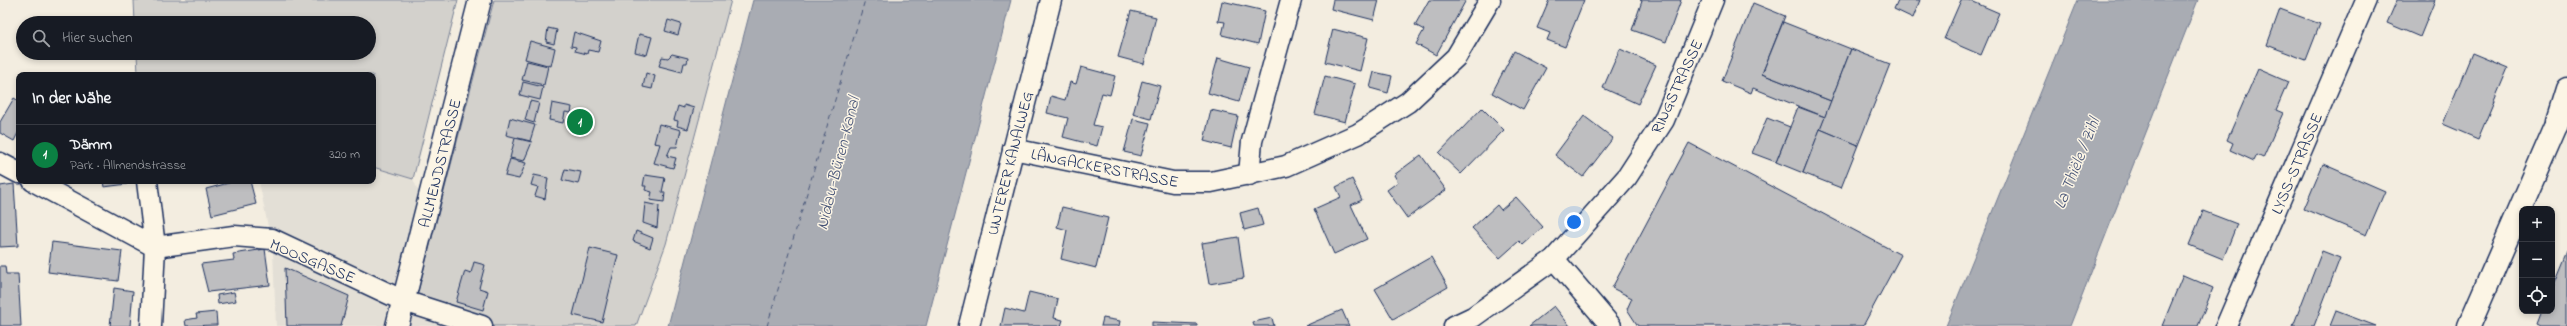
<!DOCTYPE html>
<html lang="de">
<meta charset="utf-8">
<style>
:root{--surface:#171b24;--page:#20242c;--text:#f1f3f6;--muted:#9ea1a6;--line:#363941;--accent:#0b8043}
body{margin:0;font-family:"Indie Flower",sans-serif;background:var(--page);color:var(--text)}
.controls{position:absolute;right:12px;bottom:12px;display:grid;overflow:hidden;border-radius:8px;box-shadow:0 2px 6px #0003}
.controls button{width:36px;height:36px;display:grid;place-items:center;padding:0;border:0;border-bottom:1px solid var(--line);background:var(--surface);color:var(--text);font:20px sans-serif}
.you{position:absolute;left:1574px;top:222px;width:14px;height:14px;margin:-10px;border:3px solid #fff;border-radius:50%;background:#1a73e8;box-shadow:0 0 0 6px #1a73e833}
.badge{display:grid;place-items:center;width:26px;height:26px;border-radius:50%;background:var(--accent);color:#fff;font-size:13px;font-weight:700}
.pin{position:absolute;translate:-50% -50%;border:2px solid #fff;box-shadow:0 1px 4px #0006}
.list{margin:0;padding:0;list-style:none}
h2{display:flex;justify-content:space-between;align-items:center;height:52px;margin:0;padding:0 16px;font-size:17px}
h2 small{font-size:13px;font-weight:400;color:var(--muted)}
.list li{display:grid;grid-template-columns:26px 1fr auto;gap:12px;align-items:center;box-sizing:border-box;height:60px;padding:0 16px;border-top:1px solid var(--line)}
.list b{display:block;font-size:15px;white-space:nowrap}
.list p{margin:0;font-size:13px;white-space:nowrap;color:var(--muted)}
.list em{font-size:13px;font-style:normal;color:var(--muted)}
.icon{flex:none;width:22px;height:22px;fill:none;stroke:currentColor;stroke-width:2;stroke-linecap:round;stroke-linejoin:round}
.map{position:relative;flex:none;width:2567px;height:326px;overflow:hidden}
.search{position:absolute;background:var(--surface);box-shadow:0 2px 6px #0003;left:16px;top:16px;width:360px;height:44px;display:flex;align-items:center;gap:10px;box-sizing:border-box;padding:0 14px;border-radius:22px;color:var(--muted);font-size:15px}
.panel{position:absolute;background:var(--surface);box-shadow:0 2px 6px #0003;left:16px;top:72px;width:360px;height:112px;border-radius:8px}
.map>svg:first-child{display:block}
</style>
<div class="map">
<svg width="2567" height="326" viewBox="0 0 2567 326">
<rect width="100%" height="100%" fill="#f3ede0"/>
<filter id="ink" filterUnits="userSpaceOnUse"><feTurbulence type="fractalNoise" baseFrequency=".025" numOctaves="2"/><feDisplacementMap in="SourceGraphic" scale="8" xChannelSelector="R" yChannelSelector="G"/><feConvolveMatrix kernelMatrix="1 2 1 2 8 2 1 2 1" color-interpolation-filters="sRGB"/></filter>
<g filter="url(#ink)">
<!-- built -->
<path fill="#e3dfd6" d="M373,167L413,179L476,326H276L273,252L259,181H373Z"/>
<!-- green -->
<g fill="#d3d1cc" stroke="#778095">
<path d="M134,0H458L413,179L373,167V75H138L137,53H369V23H135Z"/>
<path d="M494,0H731L666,244L636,326H482L415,303Z"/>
</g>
<!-- water -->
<g fill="#a9acb3" stroke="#707a91">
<path d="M753,0H1011L926,326H668Z"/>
<path d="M2078,0H2198L2070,326H1946Z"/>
</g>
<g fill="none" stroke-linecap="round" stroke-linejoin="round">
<!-- ferry -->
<path stroke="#465478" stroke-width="1" stroke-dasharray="5 4" stroke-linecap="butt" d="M767,326L865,0"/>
</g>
<!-- building -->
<g fill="#bebec0" stroke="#1b2f5e">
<path d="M1333,0H1379L1374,20L1331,9Z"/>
<path d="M1429,0H1466L1436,55L1416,44L1424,30L1415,25Z"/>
<path d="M1549,0H1584L1565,47L1547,40L1550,33L1537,28Z"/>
<path d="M1640,0H1681L1666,42L1632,30L1642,1Z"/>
<path d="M1898,0H1920L1913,18L1894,9Z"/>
<path d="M1961,0H1969L1999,13L1981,55L1944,39Z"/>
<path d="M2397,0H2435L2420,37L2387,23Z"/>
<path d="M1222,1L1265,11L1258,44L1222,35L1225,22L1218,21Z"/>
<path d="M1753,3L1785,16L1762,74L1831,101L1825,117L1753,88L1751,93L1722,81Z"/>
<path d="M2280,9L2320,24L2306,60L2267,45Z"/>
<path d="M1131,11L1156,17L1144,64L1118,57Z"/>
<path d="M668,20L681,24L678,35L665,31Z"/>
<path d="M1783,22L1851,49L1831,101L1762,74Z"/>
<path d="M548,28L557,30L554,44L546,42Z"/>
<path d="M1333,29L1368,38L1360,71L1325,62Z"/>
<path d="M574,32L601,41L598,52L588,50L587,54L575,51L576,47L571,46Z"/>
<path d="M639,34L652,37L647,55L635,52Z"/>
<path d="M530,41L555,48L551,66L525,59Z"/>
<path d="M1620,49L1656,65L1638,104L1603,88Z"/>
<path d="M1851,49L1890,64L1858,145L1820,129Z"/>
<path d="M1514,51L1546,68L1523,110L1492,93Z"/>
<path d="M2472,53L2508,68L2478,139L2443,124Z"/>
<path d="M672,54L688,58L687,63H684L682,72L659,66L662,57L668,58Z"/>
<path d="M1218,58L1249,67L1239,102L1208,93Z"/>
<path d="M527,61L548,66L544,85L522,80Z"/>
<path d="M1081,67L1115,76L1110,95L1102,93L1093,125L1102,127L1097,146L1063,137L1068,118L1047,113L1051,96L1065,100L1070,82L1076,84Z"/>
<path d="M2258,69L2288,82L2276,110L2283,113L2263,158L2257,155L2254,161L2230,150L2233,143L2227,140Z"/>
<path d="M1374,72L1392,76L1388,93L1370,88Z"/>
<path d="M646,73L655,76L652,89L643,87Z"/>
<path d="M1325,76L1355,84L1345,122L1315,114Z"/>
<path d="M1142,81L1160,86L1151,119L1133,114Z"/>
<path d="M523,82L543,87L540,100L520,95Z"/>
<path d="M14,98L19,101V131L14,141L0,133V122Z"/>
<path d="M530,101L539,103L534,123L525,120Z"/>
<path d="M552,103L572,107L571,113L565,112L563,123L549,120Z"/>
<path d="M684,105L694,108L688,129L677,126L678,121L674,120L678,106L684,108Z"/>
<path d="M1798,107L1825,117L1803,173L1776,162Z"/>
<path d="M1482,108L1504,130L1461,174L1439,153Z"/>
<path d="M1211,110L1238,116L1231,148L1204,141Z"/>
<path d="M1584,116L1613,138L1583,177L1555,155Z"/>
<path d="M510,118L535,125L530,141L506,135Z"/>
<path d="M1767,118L1790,127L1776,162L1752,153Z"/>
<path d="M1133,119L1150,123L1141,156L1124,152Z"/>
<path d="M659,124L681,130L677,147H671L667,156L676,158L673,168L654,163L660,144L654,143Z"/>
<path d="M1820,129L1858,145L1841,188L1803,173Z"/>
<path d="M515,138L532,142L524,161L510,158Z"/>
<path d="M1689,143L1901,255L1863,326H1638L1627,309L1632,298L1612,288Z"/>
<path d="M1421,155L1446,190L1407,218L1387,190L1398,182L1394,175Z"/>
<path d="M510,159L526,163L519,179L505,176Z"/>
<path d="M2323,164L2385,191L2366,235L2304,209Z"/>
<path d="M565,169L581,172L578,184L562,180Z"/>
<path d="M534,175L548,178L545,199L535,196L538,187L531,185Z"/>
<path d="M645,175L665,178L662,192H665L664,202L650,200L652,192L645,190L646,186H643Z"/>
<path d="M1352,179L1362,200L1351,205L1367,239L1334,254L1314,209L1341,197L1336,187Z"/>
<path d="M103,181H127V184L104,187Z"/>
<path d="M250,181L256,204L212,215L206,189L236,181Z"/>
<path d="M14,184L18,246L0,247V186Z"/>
<path d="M1516,197L1543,227L1523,245L1519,241L1500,258L1472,228L1497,205L1501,210Z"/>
<path d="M645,203L659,206L657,228L643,223Z"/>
<path d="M1062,207L1108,218L1096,268L1061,259L1067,230L1057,227Z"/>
<path d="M1258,208L1263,225L1244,230L1240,213Z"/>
<path d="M2203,211L2237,224L2223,259L2189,245Z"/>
<path d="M636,231L653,238L650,248L633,241Z"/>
<path d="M1238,237L1244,278L1209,284L1202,243Z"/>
<path d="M52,242L122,251L118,281L48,272Z"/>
<path d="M590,248L618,255L602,322L573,315Z"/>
<path d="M265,249L270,285L208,292L201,264L234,260L233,254Z"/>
<path d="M2322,251L2340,258L2314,326H2293Z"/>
<path d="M2567,252V326H2541L2537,324L2542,311H2552V288Z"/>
<path d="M1431,257L1448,287L1393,319L1375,289Z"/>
<path d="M474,262L485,265L479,288L488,291L483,310L456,302L465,271L471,273Z"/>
<path d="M0,266H5L6,274H18L21,326H0Z"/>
<path d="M285,268L349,296L341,326H287Z"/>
<path d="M2183,275L2213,288L2198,326H2162Z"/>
<path d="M114,288L133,291L130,326H110Z"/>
<path d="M234,292L236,301L218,304L217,295Z"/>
<path d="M1029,292L1058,299L1054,318L1063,320L1061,326H1001L1005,308L1024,313Z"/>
<path d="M1554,306L1570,326H1529Z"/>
<path d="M1342,310L1349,326H1305Z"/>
<path d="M2336,311L2376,326H2330Z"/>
<path d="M216,312L217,325L186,326L185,320L197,318L196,314Z"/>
<path d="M1103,318L1120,321L1119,326H1101Z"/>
<path d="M1272,318L1274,326H1254L1253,322Z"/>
<path d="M1152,322L1197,324V326H1152Z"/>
</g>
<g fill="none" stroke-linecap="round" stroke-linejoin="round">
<!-- minor casing -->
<g stroke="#1b2f5e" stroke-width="23">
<g id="minor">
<path d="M1013,149L1173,182H1211L1286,166L1358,134L1408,102L1456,57L1490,0"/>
<path d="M0,163L19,173"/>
<path d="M1249,175L1252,141L1291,0"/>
<path d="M33,181L155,247L234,236L272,239L404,301L482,326"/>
<path d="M147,181L155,247L151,326"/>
<path d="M1554,259L1611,326"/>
<path d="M969,326L1051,0"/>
<path d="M1454,326L1473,317L1554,259L1627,177L1664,120L1713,0"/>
<path d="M2226,326L2366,0"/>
</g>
</g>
<!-- secondary casing -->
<g stroke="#1b2f5e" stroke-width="25">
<path id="secondary" d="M397,326L480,0"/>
</g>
<!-- trunk casing -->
<g stroke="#1b2f5e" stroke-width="25">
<g id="trunk">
<path d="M2557,121L2567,89"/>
<path d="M2469,326L2555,128L2567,107"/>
</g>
</g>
<!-- minor -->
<use href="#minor" stroke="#fcf5e5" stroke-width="20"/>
<!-- secondary -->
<use href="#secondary" stroke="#fcf5e5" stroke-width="22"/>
<!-- trunk -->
<use href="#trunk" stroke="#fcf5e5" stroke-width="22"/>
</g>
</g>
<g text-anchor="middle" stroke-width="3" stroke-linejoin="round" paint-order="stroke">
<!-- street labels -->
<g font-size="16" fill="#1b2f5e" stroke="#fcf5e5">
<text transform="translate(1676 86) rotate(-65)" y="6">RINGSTRASSE</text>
<text transform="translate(439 163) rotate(-76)" y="6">ALLMENDSTRASSE</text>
<text transform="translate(1009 163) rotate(-76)" y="6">UNTERER KANALWEG</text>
<text transform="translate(2296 163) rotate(-67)" y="6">LYSS-STRASSE</text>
<text transform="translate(1105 167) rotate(11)" y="6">LÄNGACKERSTRASSE</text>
<text transform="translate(313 260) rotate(23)" y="6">MOOSGASSE</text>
</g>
<!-- water labels -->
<g font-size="17" font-style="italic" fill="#465478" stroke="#fcf5e5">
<text transform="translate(837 163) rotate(-76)" y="6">Nidau-Büren-Kanal</text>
<text transform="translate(2076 163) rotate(-68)" y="6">La Thièle / Zihl</text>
</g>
</g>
</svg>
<div class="controls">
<button>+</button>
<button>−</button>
<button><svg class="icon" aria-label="locate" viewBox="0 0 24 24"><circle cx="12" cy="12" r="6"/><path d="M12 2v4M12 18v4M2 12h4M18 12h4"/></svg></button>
</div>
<div class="you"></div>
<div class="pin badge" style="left:580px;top:122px">1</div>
<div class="search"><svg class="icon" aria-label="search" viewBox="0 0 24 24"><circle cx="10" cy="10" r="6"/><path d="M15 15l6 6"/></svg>Hier suchen</div>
<section class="panel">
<h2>In der Nähe<small></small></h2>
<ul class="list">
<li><span class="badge">1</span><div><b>Dämm</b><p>Park · Allmendstrasse</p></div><em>320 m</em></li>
</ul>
</section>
</div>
